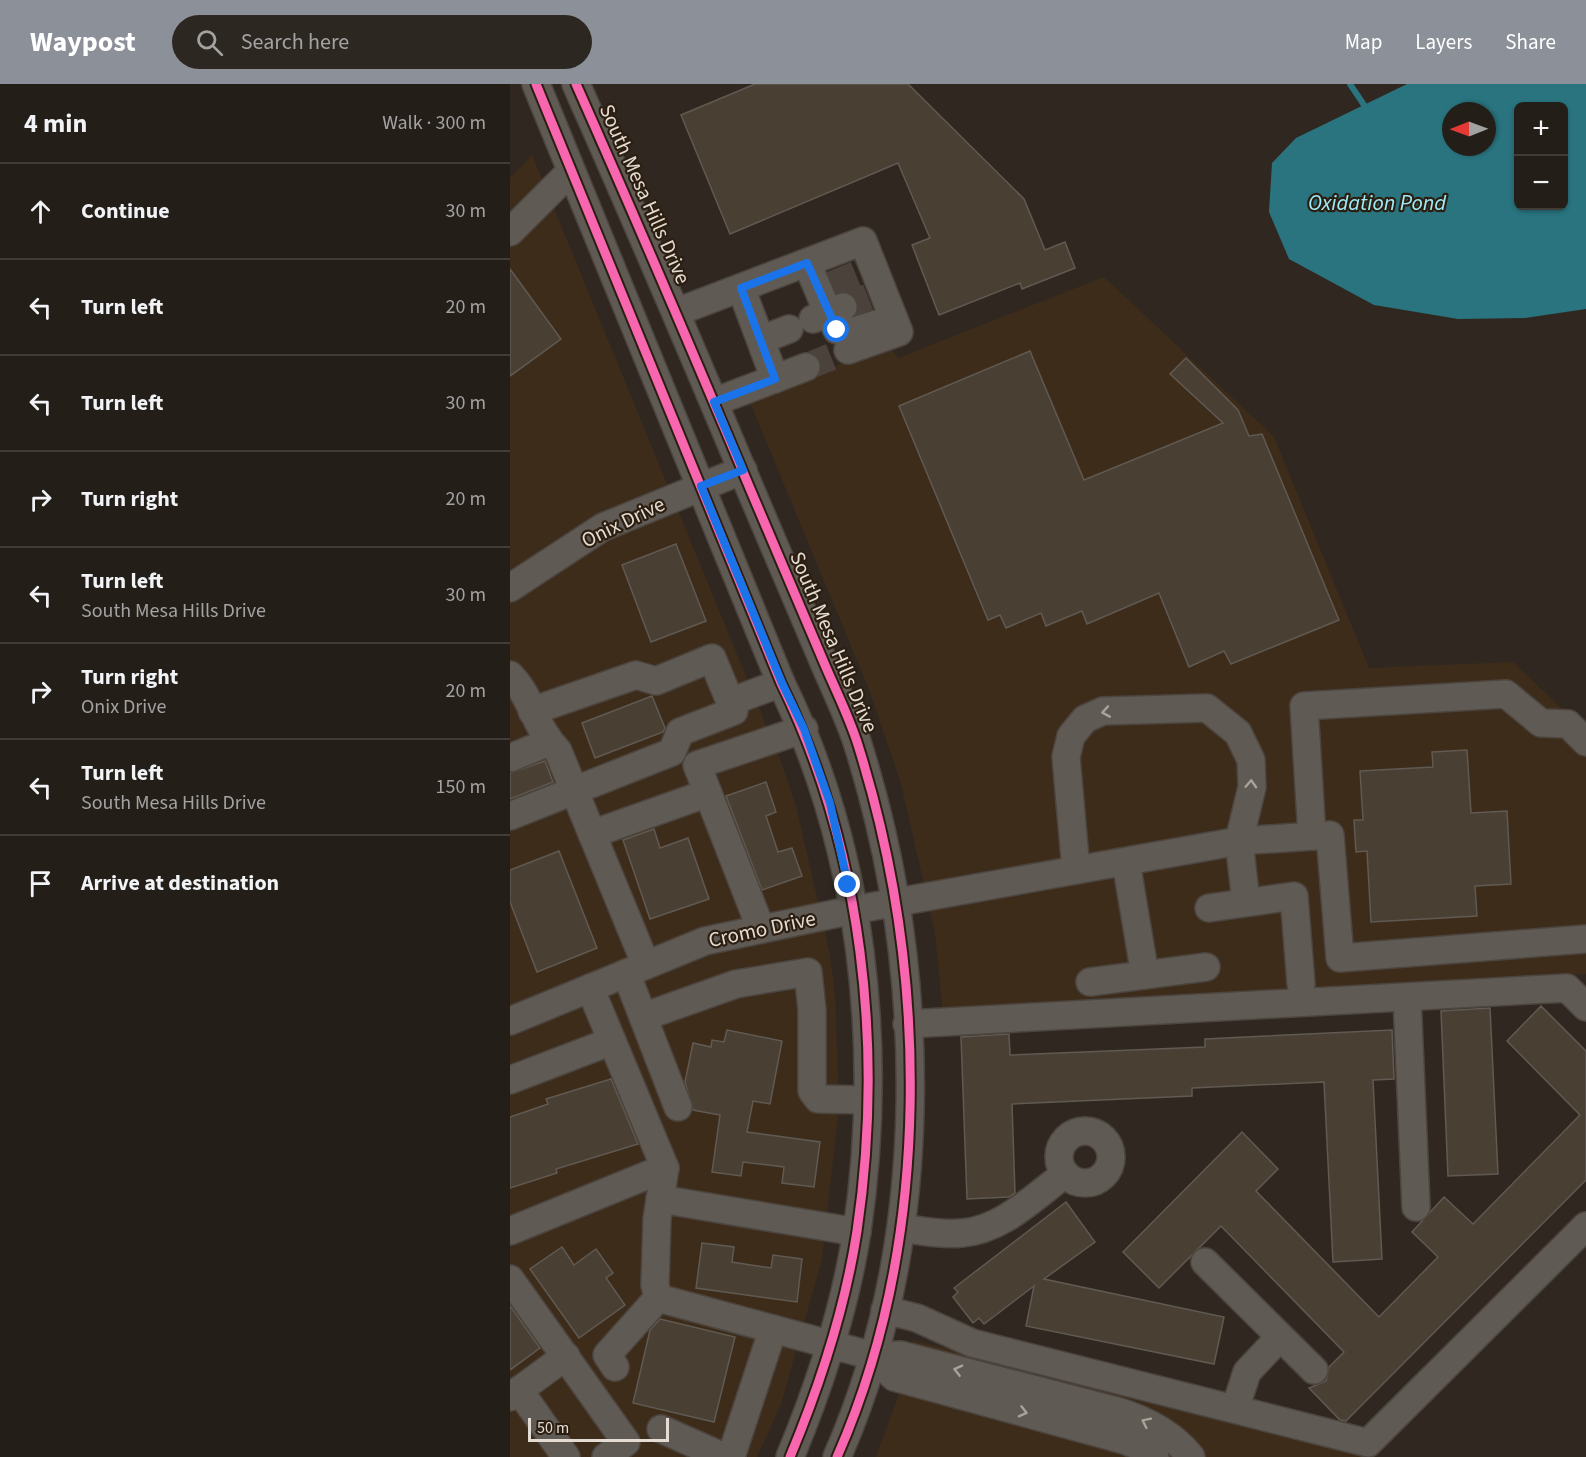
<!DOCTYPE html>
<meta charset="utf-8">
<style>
:root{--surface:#241e18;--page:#2c2721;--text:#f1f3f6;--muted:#a3a2a2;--line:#413c37;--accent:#8c9099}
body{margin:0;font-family:"Source Sans 3",sans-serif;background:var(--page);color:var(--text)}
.controls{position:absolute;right:18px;top:18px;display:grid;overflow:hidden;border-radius:9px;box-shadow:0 2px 4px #0004}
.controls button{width:54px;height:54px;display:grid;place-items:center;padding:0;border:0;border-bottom:2px solid var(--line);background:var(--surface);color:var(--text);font:30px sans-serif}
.compass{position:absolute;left:932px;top:18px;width:54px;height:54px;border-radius:50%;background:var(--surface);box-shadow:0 2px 4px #0004;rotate:269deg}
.scale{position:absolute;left:18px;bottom:15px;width:141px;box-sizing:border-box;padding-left:6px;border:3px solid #e4dcd2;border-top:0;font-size:16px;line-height:21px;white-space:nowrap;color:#e4dcd2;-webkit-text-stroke:4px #2c1f11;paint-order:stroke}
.stop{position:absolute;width:18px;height:18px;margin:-14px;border:4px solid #1a73e8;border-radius:50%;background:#fff}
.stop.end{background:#1a73e8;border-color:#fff;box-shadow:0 2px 6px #0008}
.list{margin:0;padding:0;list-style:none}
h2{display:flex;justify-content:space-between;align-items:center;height:78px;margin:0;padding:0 24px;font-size:26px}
h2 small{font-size:20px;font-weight:400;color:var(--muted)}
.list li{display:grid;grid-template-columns:39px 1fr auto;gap:18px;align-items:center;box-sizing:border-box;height:96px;padding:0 24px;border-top:2px solid var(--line)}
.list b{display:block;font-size:22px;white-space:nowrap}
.list p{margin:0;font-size:20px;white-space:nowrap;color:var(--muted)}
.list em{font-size:20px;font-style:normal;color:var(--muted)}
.icon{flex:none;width:33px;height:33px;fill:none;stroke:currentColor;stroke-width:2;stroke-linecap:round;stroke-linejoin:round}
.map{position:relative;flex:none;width:1076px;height:1373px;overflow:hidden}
header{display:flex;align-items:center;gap:36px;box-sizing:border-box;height:84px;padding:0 30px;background:var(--accent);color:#fff}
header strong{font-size:28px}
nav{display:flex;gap:33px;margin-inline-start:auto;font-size:21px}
.search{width:420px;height:54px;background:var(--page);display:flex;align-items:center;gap:15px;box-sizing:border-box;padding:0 21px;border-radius:33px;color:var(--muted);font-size:22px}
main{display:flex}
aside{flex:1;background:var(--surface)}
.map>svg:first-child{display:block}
</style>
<header>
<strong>Waypost</strong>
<div class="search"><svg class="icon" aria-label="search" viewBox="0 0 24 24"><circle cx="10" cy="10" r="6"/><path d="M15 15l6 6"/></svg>Search here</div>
<nav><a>Map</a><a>Layers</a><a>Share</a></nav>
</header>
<main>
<aside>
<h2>4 min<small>Walk · 300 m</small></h2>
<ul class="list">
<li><svg class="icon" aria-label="ahead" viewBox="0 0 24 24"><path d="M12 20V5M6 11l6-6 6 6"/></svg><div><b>Continue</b></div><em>30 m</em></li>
<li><svg class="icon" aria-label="left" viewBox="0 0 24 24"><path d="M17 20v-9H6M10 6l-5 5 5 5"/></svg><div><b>Turn left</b></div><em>20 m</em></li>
<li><svg class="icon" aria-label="left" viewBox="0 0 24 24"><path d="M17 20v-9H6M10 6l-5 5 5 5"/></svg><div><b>Turn left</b></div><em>30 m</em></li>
<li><svg class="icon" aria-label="right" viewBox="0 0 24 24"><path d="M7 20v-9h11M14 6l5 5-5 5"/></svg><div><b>Turn right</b></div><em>20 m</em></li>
<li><svg class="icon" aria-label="left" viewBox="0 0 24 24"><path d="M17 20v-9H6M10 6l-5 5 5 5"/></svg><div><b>Turn left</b><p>South Mesa Hills Drive</p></div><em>30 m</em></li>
<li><svg class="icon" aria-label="right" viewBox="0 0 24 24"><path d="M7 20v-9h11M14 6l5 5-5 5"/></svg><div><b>Turn right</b><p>Onix Drive</p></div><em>20 m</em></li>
<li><svg class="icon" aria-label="left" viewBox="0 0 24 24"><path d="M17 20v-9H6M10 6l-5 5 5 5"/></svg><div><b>Turn left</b><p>South Mesa Hills Drive</p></div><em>150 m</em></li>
<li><svg class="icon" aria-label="arrive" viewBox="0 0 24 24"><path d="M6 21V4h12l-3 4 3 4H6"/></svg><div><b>Arrive at destination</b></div></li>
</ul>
</aside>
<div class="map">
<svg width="1076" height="1373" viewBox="0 0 1076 1373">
<rect width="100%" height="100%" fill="#302820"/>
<!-- built -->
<g fill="#3d2c1a">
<path d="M22,71L270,675L286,722L320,871L325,912L329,1022L312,1175L271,1320L247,1373H0V94Z"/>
<path d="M594,193L764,353L859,584L1003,578L1076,648V890L433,929L425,849L391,700L360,608L239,316L378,261L388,274Z"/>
<path d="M403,1256L865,1373H366L389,1310Z"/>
</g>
<!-- water -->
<path fill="#29747f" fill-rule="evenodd" d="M897,0H1076V225L1015,234L948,235L864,221L779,175L759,128L762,79L786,54ZM1008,22H1054V122H1008ZM941,27H977V63H941Z"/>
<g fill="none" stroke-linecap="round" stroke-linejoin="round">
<!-- stream -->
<path stroke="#29747f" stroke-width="6" d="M840,0L856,24L859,25"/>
</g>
<!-- building -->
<g fill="#4a3f33" stroke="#605a53" stroke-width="1.5">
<path d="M245,0H398L514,115L535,166L555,158L565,184L512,205L510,199L429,231L402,161L420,154L388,79L220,150L171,31Z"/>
<path d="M0,185L51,255L0,292Z"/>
<path d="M520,267L574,396L713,339L660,290L676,274L728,326L739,352L752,350L829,536L721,580L714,567L679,583L649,509L577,540L572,527L536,542L531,529L496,544L490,531L478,536L389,322Z"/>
<path d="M166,460L196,537L141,558L112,481Z"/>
<path d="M142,612L155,644L153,648L85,674L72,639Z"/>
<path d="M957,666L961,729L997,727L1001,800L965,802L967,832L861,838L857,767L846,768L844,736H853L850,687L923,683L922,668Z"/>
<path d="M35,677L43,698L0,715V689Z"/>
<path d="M256,698L266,728L256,732L268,768L282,764L292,792L252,806L216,712Z"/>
<path d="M144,745L150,764L178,754L199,815L140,835L113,756Z"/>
<path d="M49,767L87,864L27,888L0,818V786Z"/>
<path d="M1031,922L1076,967V1096L836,1337L830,1336L799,1304L816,1297L819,1283L834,1268L711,1142L649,1204L613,1168L732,1048L768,1085L746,1107L869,1233L928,1173L902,1148L934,1113L963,1140L1070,1031L997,957Z"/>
<path d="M980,924L988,1090L938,1092L931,927Z"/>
<path d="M217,946L272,957L260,1020L243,1017L237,1048L310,1058L304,1103L272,1099L274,1083L233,1078L231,1092L202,1088L210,1031L183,1026L175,998L183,959L201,963L202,956L214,958Z"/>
<path d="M882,946L884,995L863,996L872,1175L823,1178L814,998L682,1004V1012L502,1020L505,1109L499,1113L457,1115L451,953L499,950L500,971L695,963V955Z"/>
<path d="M101,995L128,1060L46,1085L47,1089L0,1104V1033L38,1020L36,1015Z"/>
<path d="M556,1118L585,1158L534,1195L714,1233L704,1280L516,1242L524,1202L474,1240L469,1234L463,1239L443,1213L448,1208L444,1204Z"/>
<path d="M192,1159L224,1163L222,1178L261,1184L263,1171L292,1175L287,1218L186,1204Z"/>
<path d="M52,1163L64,1181L86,1165L103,1189L96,1194L115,1221L69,1254L20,1185Z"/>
<path d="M0,1222L30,1264L0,1286Z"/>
<path d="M150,1235L225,1253L204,1338L123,1319L140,1246Z"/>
</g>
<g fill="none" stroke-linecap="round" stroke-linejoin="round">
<!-- minor-tunnel -->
<g stroke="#4b433b" stroke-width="27" stroke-dasharray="27 14" stroke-linecap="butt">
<path d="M321,201L355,187"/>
<path d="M333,223L363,211"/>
<path d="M296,283L338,266"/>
</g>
<!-- minor casing -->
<g stroke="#4c453f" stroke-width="30">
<g id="minor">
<path d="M26,0L271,599C353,767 374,964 347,1147C335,1225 310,1301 280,1373"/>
<path d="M66,0C126,135 184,271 241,407C265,463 288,518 312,574C324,603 339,632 348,661C419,887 423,1155 327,1373"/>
<path d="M0,148L61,87"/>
<path d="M297,179L318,229L303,235"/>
<path d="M231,204L265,295"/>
<path d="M333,223L318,229L327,246L338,249L367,240"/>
<path d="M167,228L353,157L389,248L338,266"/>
<path d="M251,256L279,245"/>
<path d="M204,318L296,283"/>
<path d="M0,504L93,443L233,386"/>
<path d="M0,591C22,613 24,642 48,667L136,881"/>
<path d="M220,618L271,599"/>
<path d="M0,674L39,658"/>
<path d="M0,732L162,668L170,648L224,627L202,574L146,597L126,591L22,627"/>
<path d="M82,750L198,709"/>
<path d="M802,752L794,622L996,610L1031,639L1058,640L1076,658"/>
<path d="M616,778L635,891"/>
<path d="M566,786L556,673L561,652L575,635L593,627L697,624L728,649L741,676L742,703L729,757L736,818"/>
<path d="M699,824L784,812L791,900"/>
<path d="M251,845L187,681L294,645"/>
<path d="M116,889L168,1023"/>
<path d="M580,898L696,883"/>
<path d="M80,904L155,1084L147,1135L145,1201L148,1214L363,1272L391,1271L607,1327C636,1336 662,1349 681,1373"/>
<path d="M897,913L906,1123"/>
<path d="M133,933L226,900L298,888L302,926V1007L308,1015L357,1016"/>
<path d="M0,937L195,857L343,826L729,757L820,751L830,874L1076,855"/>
<path d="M397,940L1057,904L1076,923"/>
<path d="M0,996L102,957"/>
<circle cx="575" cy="1073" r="26"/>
<path d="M150,1115L347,1148"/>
<path d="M392,1144C412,1147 432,1151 452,1149C492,1146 524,1113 555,1090"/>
<path d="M0,1147L155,1084"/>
<path d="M695,1178L804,1286"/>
<path d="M0,1195L116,1358L96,1373"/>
<path d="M375,1226L407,1234L462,1259L858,1359L1076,1142"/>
<path d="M363,1272L384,1293L614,1356L629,1362L645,1373"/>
<path d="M105,1283L97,1271L148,1214"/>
<path d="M9,1306L56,1373"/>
<path d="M0,1313L56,1272"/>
<path d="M725,1325L737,1288L770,1253"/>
<path d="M151,1345L214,1373"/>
<path d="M221,1373L263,1245"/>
</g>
</g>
<!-- minor -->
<use href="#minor" stroke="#605a54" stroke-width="27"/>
<!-- cycleway casing -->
<g stroke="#2c1f11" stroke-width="13">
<g id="cycleway">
<path d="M26,0L271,599C353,767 374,964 347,1147C335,1225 310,1301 280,1373"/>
<path d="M66,0C126,135 184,271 241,407C265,463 288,518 312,574C324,603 339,632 348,661C419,887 423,1155 327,1373"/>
</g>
</g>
<!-- cycleway -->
<use href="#cycleway" stroke="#f766af" stroke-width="9"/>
</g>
<!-- one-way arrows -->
<defs><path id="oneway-chevron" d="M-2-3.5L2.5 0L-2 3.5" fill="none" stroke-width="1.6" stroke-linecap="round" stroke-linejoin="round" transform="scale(1.5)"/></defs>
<g stroke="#a9a299">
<use href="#oneway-chevron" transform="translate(596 628) rotate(170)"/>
<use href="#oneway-chevron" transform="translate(741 700) rotate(-87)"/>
<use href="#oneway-chevron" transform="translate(448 1286) rotate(-166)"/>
<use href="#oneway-chevron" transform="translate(513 1328) rotate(15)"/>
<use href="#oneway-chevron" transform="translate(636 1338) rotate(-154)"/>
</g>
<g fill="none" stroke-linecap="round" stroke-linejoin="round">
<!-- route -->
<path stroke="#1a73e8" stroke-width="8" d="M327,246L297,179L231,204L265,295L204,318L233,386L191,402L272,599L294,645L320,719L338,801"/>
</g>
<g text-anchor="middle" stroke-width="4.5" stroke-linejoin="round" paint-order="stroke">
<!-- street labels -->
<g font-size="21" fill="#e4dcd2" stroke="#2c1f11">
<text transform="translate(135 110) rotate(66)" y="7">South Mesa Hills Drive</text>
<text transform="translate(113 438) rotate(-26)" y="7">Onix Drive</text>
<text transform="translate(324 558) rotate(67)" y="7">South Mesa Hills Drive</text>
<text transform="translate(252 845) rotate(-12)" y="7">Cromo Drive</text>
</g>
<!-- water labels -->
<g font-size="22" font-style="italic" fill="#9eecf8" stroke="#2c1f11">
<text x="867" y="126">Oxidation Pond</text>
</g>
</g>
</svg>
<div class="controls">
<button>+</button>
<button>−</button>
</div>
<svg class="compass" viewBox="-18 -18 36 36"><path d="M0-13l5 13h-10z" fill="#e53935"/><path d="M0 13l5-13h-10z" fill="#a3a2a2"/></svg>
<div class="scale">50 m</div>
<div class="stop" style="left:327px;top:246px"></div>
<div class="stop end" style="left:338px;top:801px"></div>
</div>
</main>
